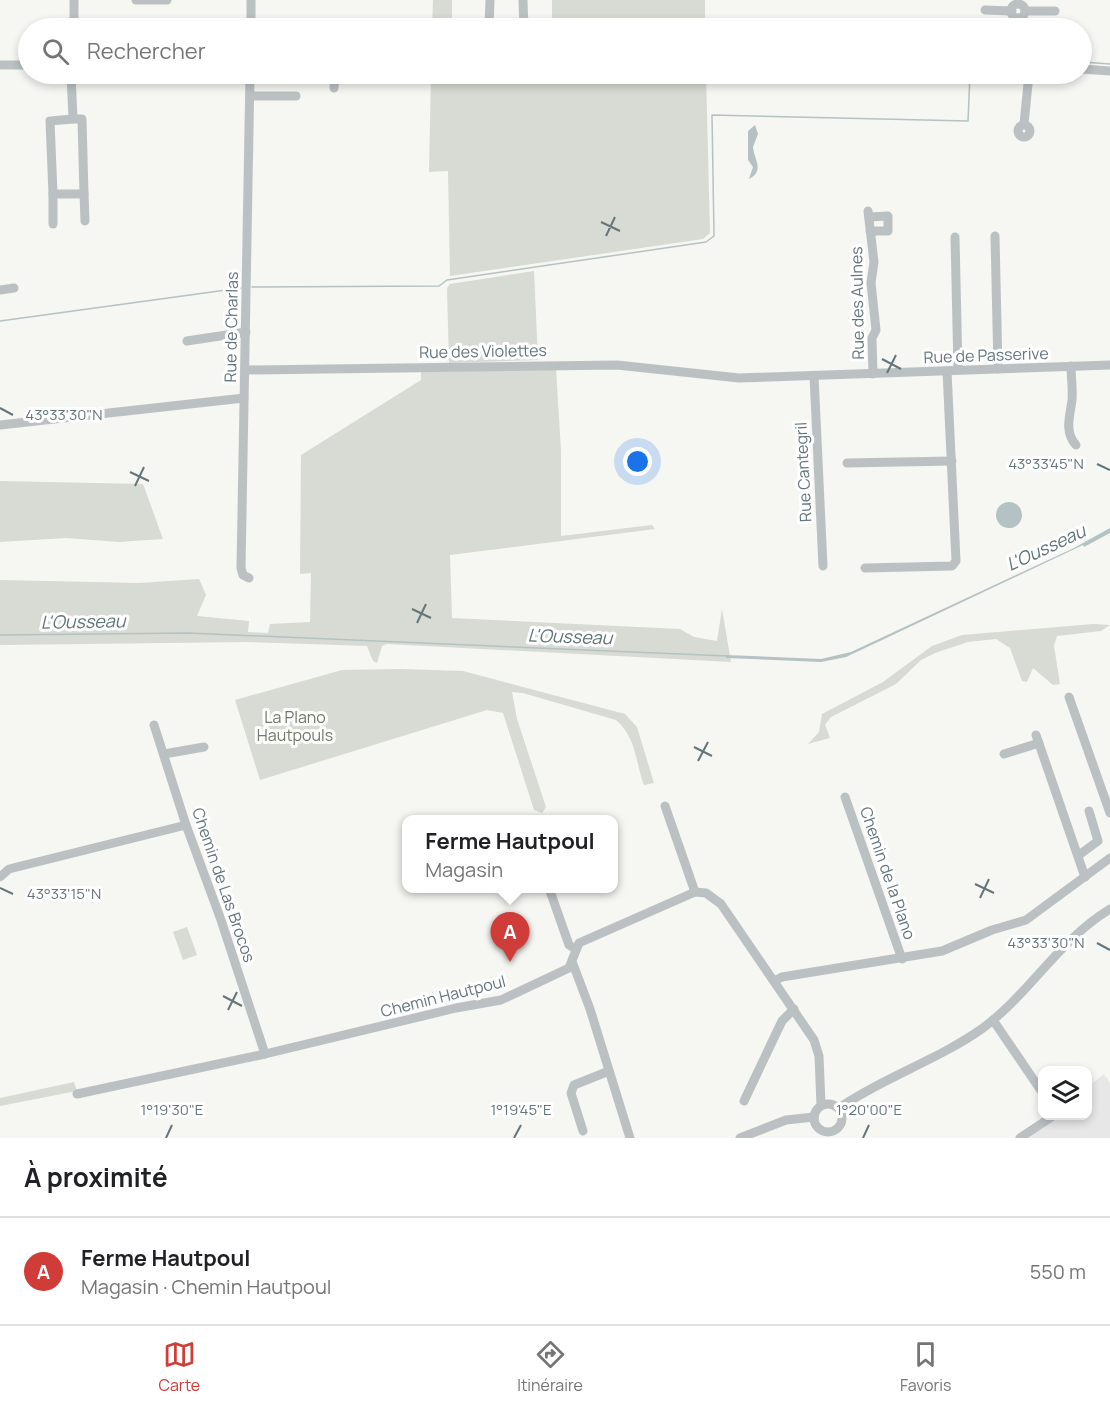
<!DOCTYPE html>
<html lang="fr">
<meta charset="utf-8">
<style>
:root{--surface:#fff;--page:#f6f6f6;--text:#202124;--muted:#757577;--line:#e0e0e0;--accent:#d03d39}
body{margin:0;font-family:Manrope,sans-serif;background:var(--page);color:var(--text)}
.controls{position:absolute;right:18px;bottom:18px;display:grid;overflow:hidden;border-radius:12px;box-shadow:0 3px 9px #0003}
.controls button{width:54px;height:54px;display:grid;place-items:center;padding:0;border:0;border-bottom:2px solid var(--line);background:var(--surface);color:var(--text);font:30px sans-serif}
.you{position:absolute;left:638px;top:462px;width:21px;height:21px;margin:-15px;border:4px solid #fff;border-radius:50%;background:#1a73e8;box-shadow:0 0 0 9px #1a73e833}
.badge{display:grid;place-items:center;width:39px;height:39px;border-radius:50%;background:var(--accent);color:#fff;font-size:20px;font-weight:700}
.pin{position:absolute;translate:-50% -50px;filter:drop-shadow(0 2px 3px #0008)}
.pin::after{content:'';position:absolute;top:32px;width:21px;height:18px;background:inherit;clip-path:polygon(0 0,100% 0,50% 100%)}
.popup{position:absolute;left:402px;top:815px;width:216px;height:78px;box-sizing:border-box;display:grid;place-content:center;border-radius:12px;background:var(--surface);filter:drop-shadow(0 2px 4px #0005);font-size:20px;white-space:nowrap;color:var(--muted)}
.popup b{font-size:22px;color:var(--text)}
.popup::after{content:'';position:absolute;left:50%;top:100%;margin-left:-12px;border:12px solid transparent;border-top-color:var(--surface)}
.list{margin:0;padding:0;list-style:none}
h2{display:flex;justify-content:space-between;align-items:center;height:78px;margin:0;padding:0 24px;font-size:26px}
h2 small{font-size:20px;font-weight:400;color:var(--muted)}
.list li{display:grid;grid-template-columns:39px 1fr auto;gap:18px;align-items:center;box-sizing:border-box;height:108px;padding:0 24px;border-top:2px solid var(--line)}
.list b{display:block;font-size:22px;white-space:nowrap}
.list p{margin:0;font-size:20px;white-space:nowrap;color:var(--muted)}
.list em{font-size:20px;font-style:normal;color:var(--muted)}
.icon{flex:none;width:33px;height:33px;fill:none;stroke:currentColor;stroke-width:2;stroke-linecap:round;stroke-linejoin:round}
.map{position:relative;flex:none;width:1110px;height:1138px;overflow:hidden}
.search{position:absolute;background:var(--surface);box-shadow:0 3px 9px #0003;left:18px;right:18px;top:18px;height:66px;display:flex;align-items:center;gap:15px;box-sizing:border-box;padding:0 21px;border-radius:33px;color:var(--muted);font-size:22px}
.sheet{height:186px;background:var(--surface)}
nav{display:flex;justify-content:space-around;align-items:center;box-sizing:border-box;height:84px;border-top:2px solid var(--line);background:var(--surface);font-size:16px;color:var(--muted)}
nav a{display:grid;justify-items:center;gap:3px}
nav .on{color:var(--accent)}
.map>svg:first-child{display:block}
</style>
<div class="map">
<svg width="1110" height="1138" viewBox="0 0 1110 1138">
<rect width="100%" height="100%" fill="#f6f6f3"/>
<!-- built -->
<path fill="#e7e7e7" d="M1104,1074L1110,1083V1138H1029L1061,1116H1088V1087Z"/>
<!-- green -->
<g fill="#d7dbd3">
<path d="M433,0H452V28H432Z"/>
<rect x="552" y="0" width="153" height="28"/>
<path d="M431,74H706L710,233L703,239L450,276L448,171L429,172Z"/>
<path d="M534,271L538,360L449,363L447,288L450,284Z"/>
<path d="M556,369L561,451V536L652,525L655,529L450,555L452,618L680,629L694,637L717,641L722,609L731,662L387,644L382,646L377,663L373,661L367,646L247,642L0,645V580L139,583L199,579L206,595L197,616L249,621L248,632L268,633L270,624L310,622L311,573L300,574L301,455L421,380V372Z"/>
<path d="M0,481L143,484L163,539L119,542L66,538L0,542Z"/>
<path d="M1093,624L1110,625L1101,631L1057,636L1054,646L1060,684L1053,685L1033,668L1027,682L1022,681L1010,648L996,639L968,642L935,653L921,660L896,684L831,717L825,725L830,738L808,744L819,732L822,714L883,682L932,646L962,635Z"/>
<path d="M400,669L463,671L625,714L637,727L654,783L644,785C635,762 637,738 616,720L523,693L512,692L517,719L546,807L542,813L534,810L503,713L487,710L260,780L235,700L342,670Z"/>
<path d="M187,927L197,955L183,960L173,932Z"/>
<path d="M74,1082L77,1091L0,1106V1098Z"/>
</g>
<!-- water -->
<g fill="#b4c2c3">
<path d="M755,125L758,134L753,147C754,159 765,171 749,179L753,167L748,160V131Z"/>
<circle cx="1009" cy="515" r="13"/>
<path d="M1110,528V533L1084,547L1083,545L846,657L821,662L726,658V655L821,659L851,652L1074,548Z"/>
</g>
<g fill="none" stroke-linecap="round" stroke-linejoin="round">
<!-- stream -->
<g stroke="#b4c2c3" stroke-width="1.5">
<path d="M1082,62L1110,64"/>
<path d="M252,287L439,286L447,280L706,242L714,236L712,115L968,121L970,74"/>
<path d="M0,321L241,288"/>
<path d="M0,635L188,633L727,656"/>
</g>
<!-- minor -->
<g stroke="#bbc1c3" stroke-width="9">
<path d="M136,0H167"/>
<path d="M523,0L524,28"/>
<circle cx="1018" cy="11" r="7"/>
<path d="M985,10L1012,11"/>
<path d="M1025,11H1055"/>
<path d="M74,28V0"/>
<path d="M251,28V0"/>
<path d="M315,28L334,24L336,28"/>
<path d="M489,28L490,0"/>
<path d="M0,65H28"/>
<path d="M1082,69L1110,71"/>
<path d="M71,74L73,119"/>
<path d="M334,88L335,74"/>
<path d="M250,96H296"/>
<path d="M73,119H82L84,194H53L50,121Z"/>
<path d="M1024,124L1029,74"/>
<circle cx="1024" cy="131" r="6"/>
<path d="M53,194V224"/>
<path d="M84,194L85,221"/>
<path d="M868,211L874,262L871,283L876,330L872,338L873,374"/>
<path d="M869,217L888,216V231H870"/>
<path d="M995,236L998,369"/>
<path d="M955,237L958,370"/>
<path d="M0,290L14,288"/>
<path d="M187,341L246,332"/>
<path d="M1071,366C1071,377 1073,389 1072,400C1070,416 1064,432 1076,445"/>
<path d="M245,370L617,365L739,378L1110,365"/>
<path d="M814,376L823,566"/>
<path d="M0,425L244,398"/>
<path d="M847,463L952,461"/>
<path d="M865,568L952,566L956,561L947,371"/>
<path d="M249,578L243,575L241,568L250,74"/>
<path d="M1069,697L1110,813"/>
<path d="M154,725L186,825L221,920L265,1054"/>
<path d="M1036,735L1085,877"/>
<path d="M164,754L204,747"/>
<path d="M1004,754L1039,743"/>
<path d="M845,797L902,959"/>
<path d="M665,806L695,892"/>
<path d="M1079,855L1098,841L1089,811"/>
<path d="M0,877L9,869L186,825"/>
<path d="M549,888L569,945L574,948"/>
<path d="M573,964L590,1009L630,1138"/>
<path d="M774,981L782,977L942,951L992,930L1026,920L1110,858"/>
<path d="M993,1020L1042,1092"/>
<path d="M77,1094L265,1054L456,1008L501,1000L569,968L579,943L695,892L706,893L721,904L814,1040L819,1056L821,1105"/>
<path d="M744,1101L782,1021L794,1009"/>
<circle cx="828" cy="1118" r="14"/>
<path d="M839,1108C884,1077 938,1060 983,1028C1030,993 1059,940 1110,909"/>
<path d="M583,1131L571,1093L574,1085L609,1071"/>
<path d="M740,1138L786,1120L814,1117"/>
<path d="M1020,1138L1053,1116"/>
</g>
</g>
<!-- ticks -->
<path fill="none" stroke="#64767b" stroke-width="2" d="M601,222L620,231M606,236L615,217M882,359L901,369M887,373L896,355M0,408L13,415M1097,464L1110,470M130,472L149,481M135,486L144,467M412,609L431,618M417,623L426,604M694,747L712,756M698,761L708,742M975,884L994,893M0,888L13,894M980,898L989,879M1097,943L1110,950M223,996L242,1006M228,1010L237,992M166,1138L172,1125M514,1138L521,1125M863,1138L869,1125"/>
<g text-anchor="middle" stroke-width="6" stroke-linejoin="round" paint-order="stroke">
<!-- street labels -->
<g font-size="16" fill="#64767b" stroke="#fff">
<text transform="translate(857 303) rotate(-91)" y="6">Rue des Aulnes</text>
<text transform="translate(231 327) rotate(-89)" y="6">Rue de Charlas</text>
<text transform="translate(483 351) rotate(-1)" y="6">Rue des Violettes</text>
<text transform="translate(986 355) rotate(-2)" y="6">Rue de Passerive</text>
<text transform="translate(803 472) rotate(-93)" y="6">Rue Cantegril</text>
<text transform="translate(888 873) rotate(71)" y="6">Chemin de la Plano</text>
<text transform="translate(224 885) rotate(71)" y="6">Chemin de Las Brocos</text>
<text transform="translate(443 996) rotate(-14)" y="6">Chemin Hautpoul</text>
</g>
<!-- park labels -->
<g font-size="16" fill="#6e7966" stroke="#fff">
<text x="295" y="723">La Plano<tspan x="295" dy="18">Hautpouls</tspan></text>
</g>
<!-- water labels -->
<g font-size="18" font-style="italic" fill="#5f7576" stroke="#fff">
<text transform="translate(1046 548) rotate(-25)" y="6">L'Ousseau</text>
<text transform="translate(83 622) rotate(-1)" y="6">L'Ousseau</text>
<text transform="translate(570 637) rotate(2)" y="6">L'Ousseau</text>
</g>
</g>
<g font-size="15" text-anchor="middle" fill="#64767b" stroke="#fff" stroke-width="6" stroke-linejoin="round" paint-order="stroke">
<text x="64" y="420">43°33'30"N</text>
<text x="1046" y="469">43°33'45"N</text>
<text x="64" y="899">43°33'15"N</text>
<text x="1046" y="948">43°33'30"N</text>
<text x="172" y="1115">1°19'30"E</text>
<text x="521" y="1115">1°19'45"E</text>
<text x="869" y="1115">1°20'00"E</text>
</g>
</svg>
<div class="controls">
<button><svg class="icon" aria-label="layers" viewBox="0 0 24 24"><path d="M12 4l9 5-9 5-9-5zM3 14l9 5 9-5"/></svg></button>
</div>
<div class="you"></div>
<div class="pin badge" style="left:510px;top:962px">A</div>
<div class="popup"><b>Ferme Hautpoul</b>Magasin</div>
<div class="search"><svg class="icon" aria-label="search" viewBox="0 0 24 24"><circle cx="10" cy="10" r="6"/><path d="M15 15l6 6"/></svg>Rechercher</div>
</div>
<section class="sheet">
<h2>À proximité<small></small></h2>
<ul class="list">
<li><span class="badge">A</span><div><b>Ferme Hautpoul</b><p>Magasin · Chemin Hautpoul</p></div><em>550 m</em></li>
</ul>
</section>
<nav>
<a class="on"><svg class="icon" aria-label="map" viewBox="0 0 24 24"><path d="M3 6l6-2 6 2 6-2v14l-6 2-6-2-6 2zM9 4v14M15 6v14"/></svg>Carte</a>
<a><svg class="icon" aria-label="directions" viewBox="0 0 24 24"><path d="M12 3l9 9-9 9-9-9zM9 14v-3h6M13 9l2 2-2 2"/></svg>Itinéraire</a>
<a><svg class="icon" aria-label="saved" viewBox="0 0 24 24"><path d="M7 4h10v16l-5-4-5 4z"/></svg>Favoris</a>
</nav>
